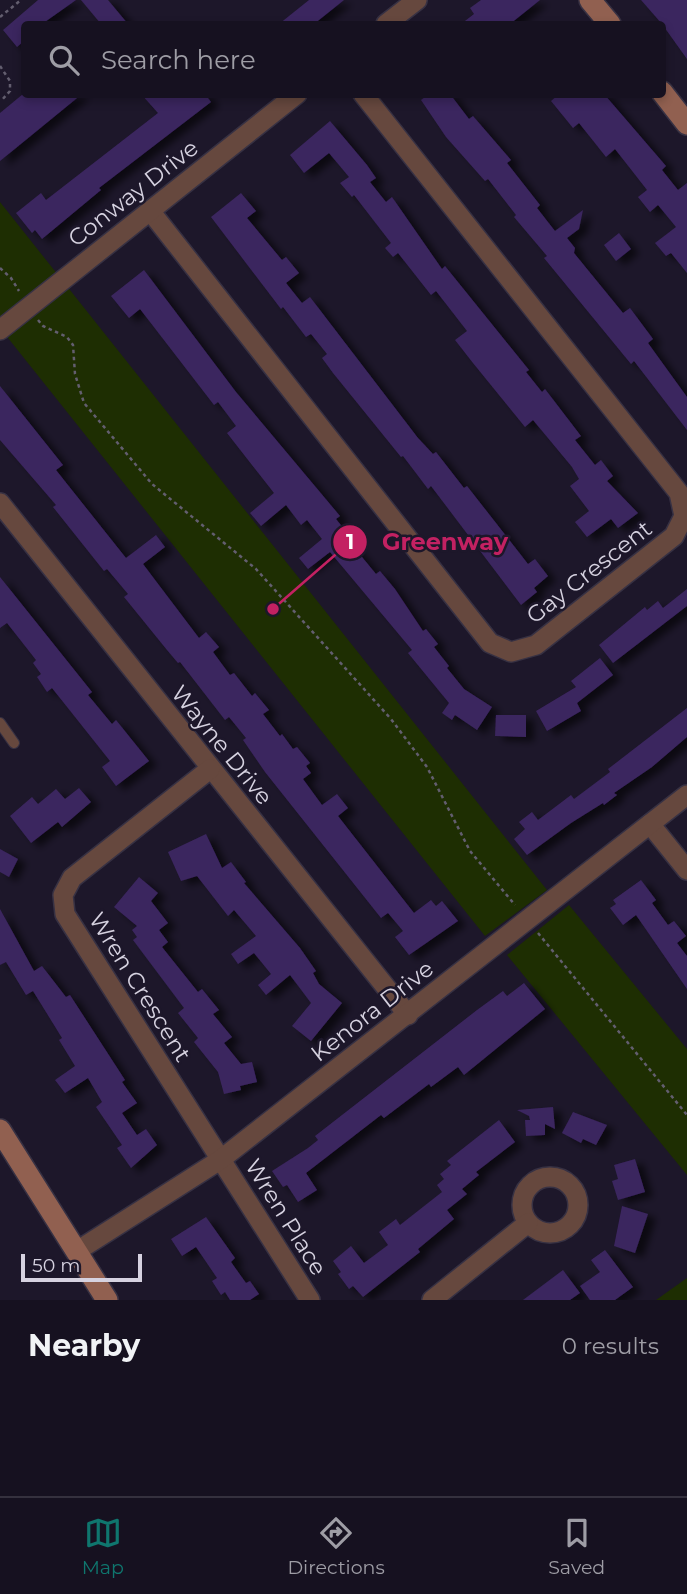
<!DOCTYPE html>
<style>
:root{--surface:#161120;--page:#231f2d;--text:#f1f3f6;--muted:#9e9da5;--line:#35313e;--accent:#0f766e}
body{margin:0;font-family:Montserrat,sans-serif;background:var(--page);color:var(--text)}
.scale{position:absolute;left:21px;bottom:18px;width:121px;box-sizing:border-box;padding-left:7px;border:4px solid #d6d2e0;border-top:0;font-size:19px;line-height:24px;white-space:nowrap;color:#d6d2e0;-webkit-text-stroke:5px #1d172a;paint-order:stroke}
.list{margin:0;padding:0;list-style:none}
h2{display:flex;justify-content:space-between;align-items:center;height:91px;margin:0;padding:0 28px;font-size:30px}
h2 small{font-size:23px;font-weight:400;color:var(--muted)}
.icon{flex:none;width:38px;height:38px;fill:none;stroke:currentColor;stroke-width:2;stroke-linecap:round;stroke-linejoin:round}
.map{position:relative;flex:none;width:687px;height:1300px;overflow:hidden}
.search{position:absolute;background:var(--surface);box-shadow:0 4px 10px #0003;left:21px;right:21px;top:21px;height:77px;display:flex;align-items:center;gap:18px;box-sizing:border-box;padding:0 24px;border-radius:7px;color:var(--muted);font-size:26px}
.sheet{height:196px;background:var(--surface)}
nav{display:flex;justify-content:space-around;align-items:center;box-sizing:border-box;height:98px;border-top:2px solid var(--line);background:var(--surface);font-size:19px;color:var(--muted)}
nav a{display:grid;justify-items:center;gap:4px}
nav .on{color:var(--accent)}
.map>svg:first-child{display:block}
</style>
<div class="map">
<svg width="687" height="1300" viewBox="0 0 687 1300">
<defs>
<filter id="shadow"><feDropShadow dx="8" dy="4.5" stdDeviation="3.5" flood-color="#0009"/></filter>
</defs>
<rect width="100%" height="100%" fill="#1d172a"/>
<!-- green -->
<g fill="#1e2e02">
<path d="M0,202L547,890L485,936L0,328Z"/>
<path d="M569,905L687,1049V1175L507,955Z"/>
<path d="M687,1278V1300H656Z"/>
</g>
<!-- building -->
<g fill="#3b255f" filter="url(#shadow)">
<path d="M38,0H76L42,24H24V41L17,47L3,30Z"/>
<path d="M81,0H108L128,24H101Z"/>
<path d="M309,0H344L314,24H279Z"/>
<path d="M481,0H540L510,24H461L474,14L470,8Z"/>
<path d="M641,0H687V59L662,24Z"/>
<path d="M23,94H82L0,161V113Z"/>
<path d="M141,94H205L211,102L99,188L101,190L42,239L35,230L32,233L16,213L41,193L46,200L158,113Z"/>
<path d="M429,94H450L469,119L473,116L511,160L507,163L540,205L537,208L555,231L583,210L579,229L567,238L575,248L574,253L623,313L630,308L653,339L648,343L687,397V430L634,361L631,364L544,258L547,256L514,217L516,215L488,179L485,181L446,137L421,100Z"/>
<path d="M559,94H604L666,166L662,170L678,190L687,183V273L671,253L666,256L655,243L676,227L658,205L650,212L638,197L647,190L615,149L606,157L579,123L573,128L551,101Z"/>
<path d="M330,121L367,165L376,178L370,182L386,202L392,197L442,269L445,266L529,370L526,372L542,392L545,389L581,436L575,440L595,465L601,460L613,476L607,481L638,513L618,528L611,519L587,537L575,522L589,511L570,486L579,479L572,467L533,420L525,427L473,363L455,340L467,331L436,291L431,295L398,253L393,257L385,248L391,243L354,195L352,197L340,183L349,177L329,153L304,173L290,155Z"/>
<path d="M241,193L256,211L247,218L282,260L286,257L299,273L286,283L302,303L310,297L418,438L433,454L436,452L464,488L467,486L528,564L535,559L548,576L534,588L537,592L521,605L431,486L428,489L403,456L401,457L333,373L322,358L327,354L311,334L306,337L283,307L281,309L211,217Z"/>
<path d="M619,233L631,249L616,261L604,245Z"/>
<path d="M144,270L236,392L340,516L336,519L356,544L353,546L376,574L380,571L395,589L423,631L426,629L438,644L434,647L449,666L447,668L464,689L492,707L477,730L455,715L452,720L442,713L449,703L408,653L412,650L330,552L308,569L299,558L322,539L307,520L301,525L286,505L261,526L250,513L274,493L227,433L236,426L218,402L214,405L140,309L129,318L111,296Z"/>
<path d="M0,386L63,465L56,470L126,558L156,535L165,547L143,564L199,638L206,632L219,647L213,652L230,675L234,673L252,696L255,693L269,710L263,714L280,736L282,734L293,749L297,747L310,763L306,766L311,773L303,779L322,805L337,794L348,808L338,816L414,913L431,900L436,906L442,901L458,921L409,955L395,937L403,931L388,913L381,918L265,772L243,740L246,738L229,717L225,720L180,662L178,663L167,650L124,597L128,594L107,569L104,571L53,507L56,505L0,440Z"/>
<path d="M0,577L92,692L88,695L112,724L116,720L149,761L116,786L102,767L110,761L52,688L47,692L37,677L41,674L33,663L36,660L7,623L0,628Z"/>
<path d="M687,589V606L613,663L599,645L645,607L647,610L658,601L663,608Z"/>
<path d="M600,658L613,675L577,703L581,711L547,731L536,711L576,687L571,681Z"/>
<path d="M687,708V737L652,767L614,793L617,795L604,805L603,803L571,823L527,855L514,839L525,829L519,822L532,812L538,820L571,795L574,799L610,772L608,769Z"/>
<path d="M496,715H526V737L495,736Z"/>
<path d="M79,788L91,802L62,827L58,822L31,843L10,816L32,797L38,804L56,789L65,799Z"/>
<path d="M206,834L222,868L231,862L246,882L244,883L300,948L316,971L313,973L319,984L342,1003L311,1041L292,1026L311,1003L290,975L266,995L258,985L271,974L254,953L238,964L231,954L256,936L234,910L228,916L197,876L181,881L168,852Z"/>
<path d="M0,849L18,859L9,877L0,872Z"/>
<path d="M139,877L158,893L151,901L168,923L159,930L168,942L162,947L198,992L202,989L219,1010L213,1014L232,1037L224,1043L241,1064L252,1062L257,1082L240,1086L241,1090L224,1094L218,1072L194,1042L198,1038L178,1013L184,1008L133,940L137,937L132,930L137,926L114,907Z"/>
<path d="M641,880L656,900L652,903L668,925L674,921L686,936L677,943L687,956V989L636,915L623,925L610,908L616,904L613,900Z"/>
<path d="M0,909L34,971L42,966L66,997L70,995L125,1080L122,1082L137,1103L122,1113L137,1135L146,1129L157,1145L131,1168L117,1148L122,1145L96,1107L102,1102L88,1078L65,1093L55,1080L75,1066L59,1040L62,1038L33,991L26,995L6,962L0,965Z"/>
<path d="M524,983L545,1009L464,1075L458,1067L431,1087L429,1084L384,1118L381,1115L306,1173L317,1190L298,1202L287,1185L283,1187L272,1171L308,1148L318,1140L315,1136L477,1010L503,991L507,996Z"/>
<path d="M553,1107L555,1129L545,1124V1135L526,1136L525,1120H530L529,1116L517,1110Z"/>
<path d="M573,1112L607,1125L596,1145L583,1139L581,1143L562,1133Z"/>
<path d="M499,1120L515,1142L476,1172L479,1175L462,1189L467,1194L447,1210L454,1219L418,1249L420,1252L363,1297L353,1286L349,1289L338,1274L341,1272L333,1261L351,1246L364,1263L388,1245L379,1232L396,1219L400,1225L442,1192L437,1185L444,1179L440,1174L451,1165L447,1161Z"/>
<path d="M635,1159L645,1192L618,1200L612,1181L618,1179L614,1165Z"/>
<path d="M622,1206L648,1214L635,1253L614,1246Z"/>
<path d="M206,1217L235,1258L231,1262L246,1283L250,1281L259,1294L250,1300H230L225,1292L221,1295L212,1281L217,1278L196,1247L182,1256L171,1239Z"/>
<path d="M605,1250L633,1287L615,1300H590L580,1286L600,1272L591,1260Z"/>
<path d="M563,1270L580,1293L570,1300H523Z"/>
</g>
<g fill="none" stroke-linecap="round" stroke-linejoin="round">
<!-- lane casing -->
<g stroke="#373143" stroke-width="12">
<path id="lane" d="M0,723L14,743"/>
</g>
<!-- street casing -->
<g stroke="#373143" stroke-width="22">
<g id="street">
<path d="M386,24L417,0"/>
<path d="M151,212L490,643L511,652L536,645L674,536L684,516L679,493L363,94"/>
<path d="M0,330L297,94"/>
<path d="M0,503L408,1015"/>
<path d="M210,769L72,878L63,895L65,914L310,1300"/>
<path d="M650,824L687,870"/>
<circle cx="550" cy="1205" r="28"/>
<path d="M77,1251L220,1160L687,795"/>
<path d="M432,1300L528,1223"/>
</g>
</g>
<!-- secondary casing -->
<g stroke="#373143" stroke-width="24">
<g id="secondary">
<path d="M590,0L610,24"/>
<path d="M662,92L687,124"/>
<path d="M0,1130L107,1300"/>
</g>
</g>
<!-- path -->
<g stroke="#635e6f" stroke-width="2.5" stroke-dasharray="3.5 3.5" stroke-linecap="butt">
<path d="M0,17L21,0"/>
<path d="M0,66L10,81V91L1,101"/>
<path d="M0,268L11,278L19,291"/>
<path d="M38,320L43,326L67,337L73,345L75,374L84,403L152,484L256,569L391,719L427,767L470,851L515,905"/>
<path d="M538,933L687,1115"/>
</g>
<!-- lane -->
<use href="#lane" stroke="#66483e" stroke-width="10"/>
<!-- street -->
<use href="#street" stroke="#66483e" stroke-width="19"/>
<!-- secondary -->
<use href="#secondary" stroke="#916050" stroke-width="21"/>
</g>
<g text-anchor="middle" stroke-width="5" stroke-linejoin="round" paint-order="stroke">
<!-- street labels -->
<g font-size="23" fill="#d6d2e0" stroke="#1d172a">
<text transform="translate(133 193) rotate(-38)" y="8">Conway Drive</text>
<text transform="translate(589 572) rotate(-38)" y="8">Gay Crescent</text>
<text transform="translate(222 745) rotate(51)" y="8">Wayne Drive</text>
<text transform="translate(140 987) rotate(58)" y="8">Wren Crescent</text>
<text transform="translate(372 1011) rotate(-38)" y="8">Kenora Drive</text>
<text transform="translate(286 1217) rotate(58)" y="8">Wren Place</text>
</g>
</g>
<!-- callouts -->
<path fill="none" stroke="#c32162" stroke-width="2.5" d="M273 609L350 542"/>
<g fill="#c32162" stroke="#1d172a" stroke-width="2.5">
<circle cx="273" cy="609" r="7"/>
<circle cx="350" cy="542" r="18"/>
</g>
<g font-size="21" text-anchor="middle" font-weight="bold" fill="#fff">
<text x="350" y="549">1</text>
</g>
<g font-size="24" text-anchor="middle" font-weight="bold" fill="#c32162" stroke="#1d172a" stroke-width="5" stroke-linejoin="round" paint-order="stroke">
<text x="445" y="550">Greenway</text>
</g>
</svg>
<div class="scale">50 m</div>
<div class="search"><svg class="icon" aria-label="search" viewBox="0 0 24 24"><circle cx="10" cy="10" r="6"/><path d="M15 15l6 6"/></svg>Search here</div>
</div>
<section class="sheet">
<h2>Nearby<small>0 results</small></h2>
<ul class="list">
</ul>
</section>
<nav>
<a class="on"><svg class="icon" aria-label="map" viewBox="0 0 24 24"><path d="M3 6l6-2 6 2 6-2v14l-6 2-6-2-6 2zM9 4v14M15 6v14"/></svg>Map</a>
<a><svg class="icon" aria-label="directions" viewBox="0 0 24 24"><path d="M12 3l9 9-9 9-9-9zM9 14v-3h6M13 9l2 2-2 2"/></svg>Directions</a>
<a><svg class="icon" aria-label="saved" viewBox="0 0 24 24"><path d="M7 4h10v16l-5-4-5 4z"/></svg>Saved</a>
</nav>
